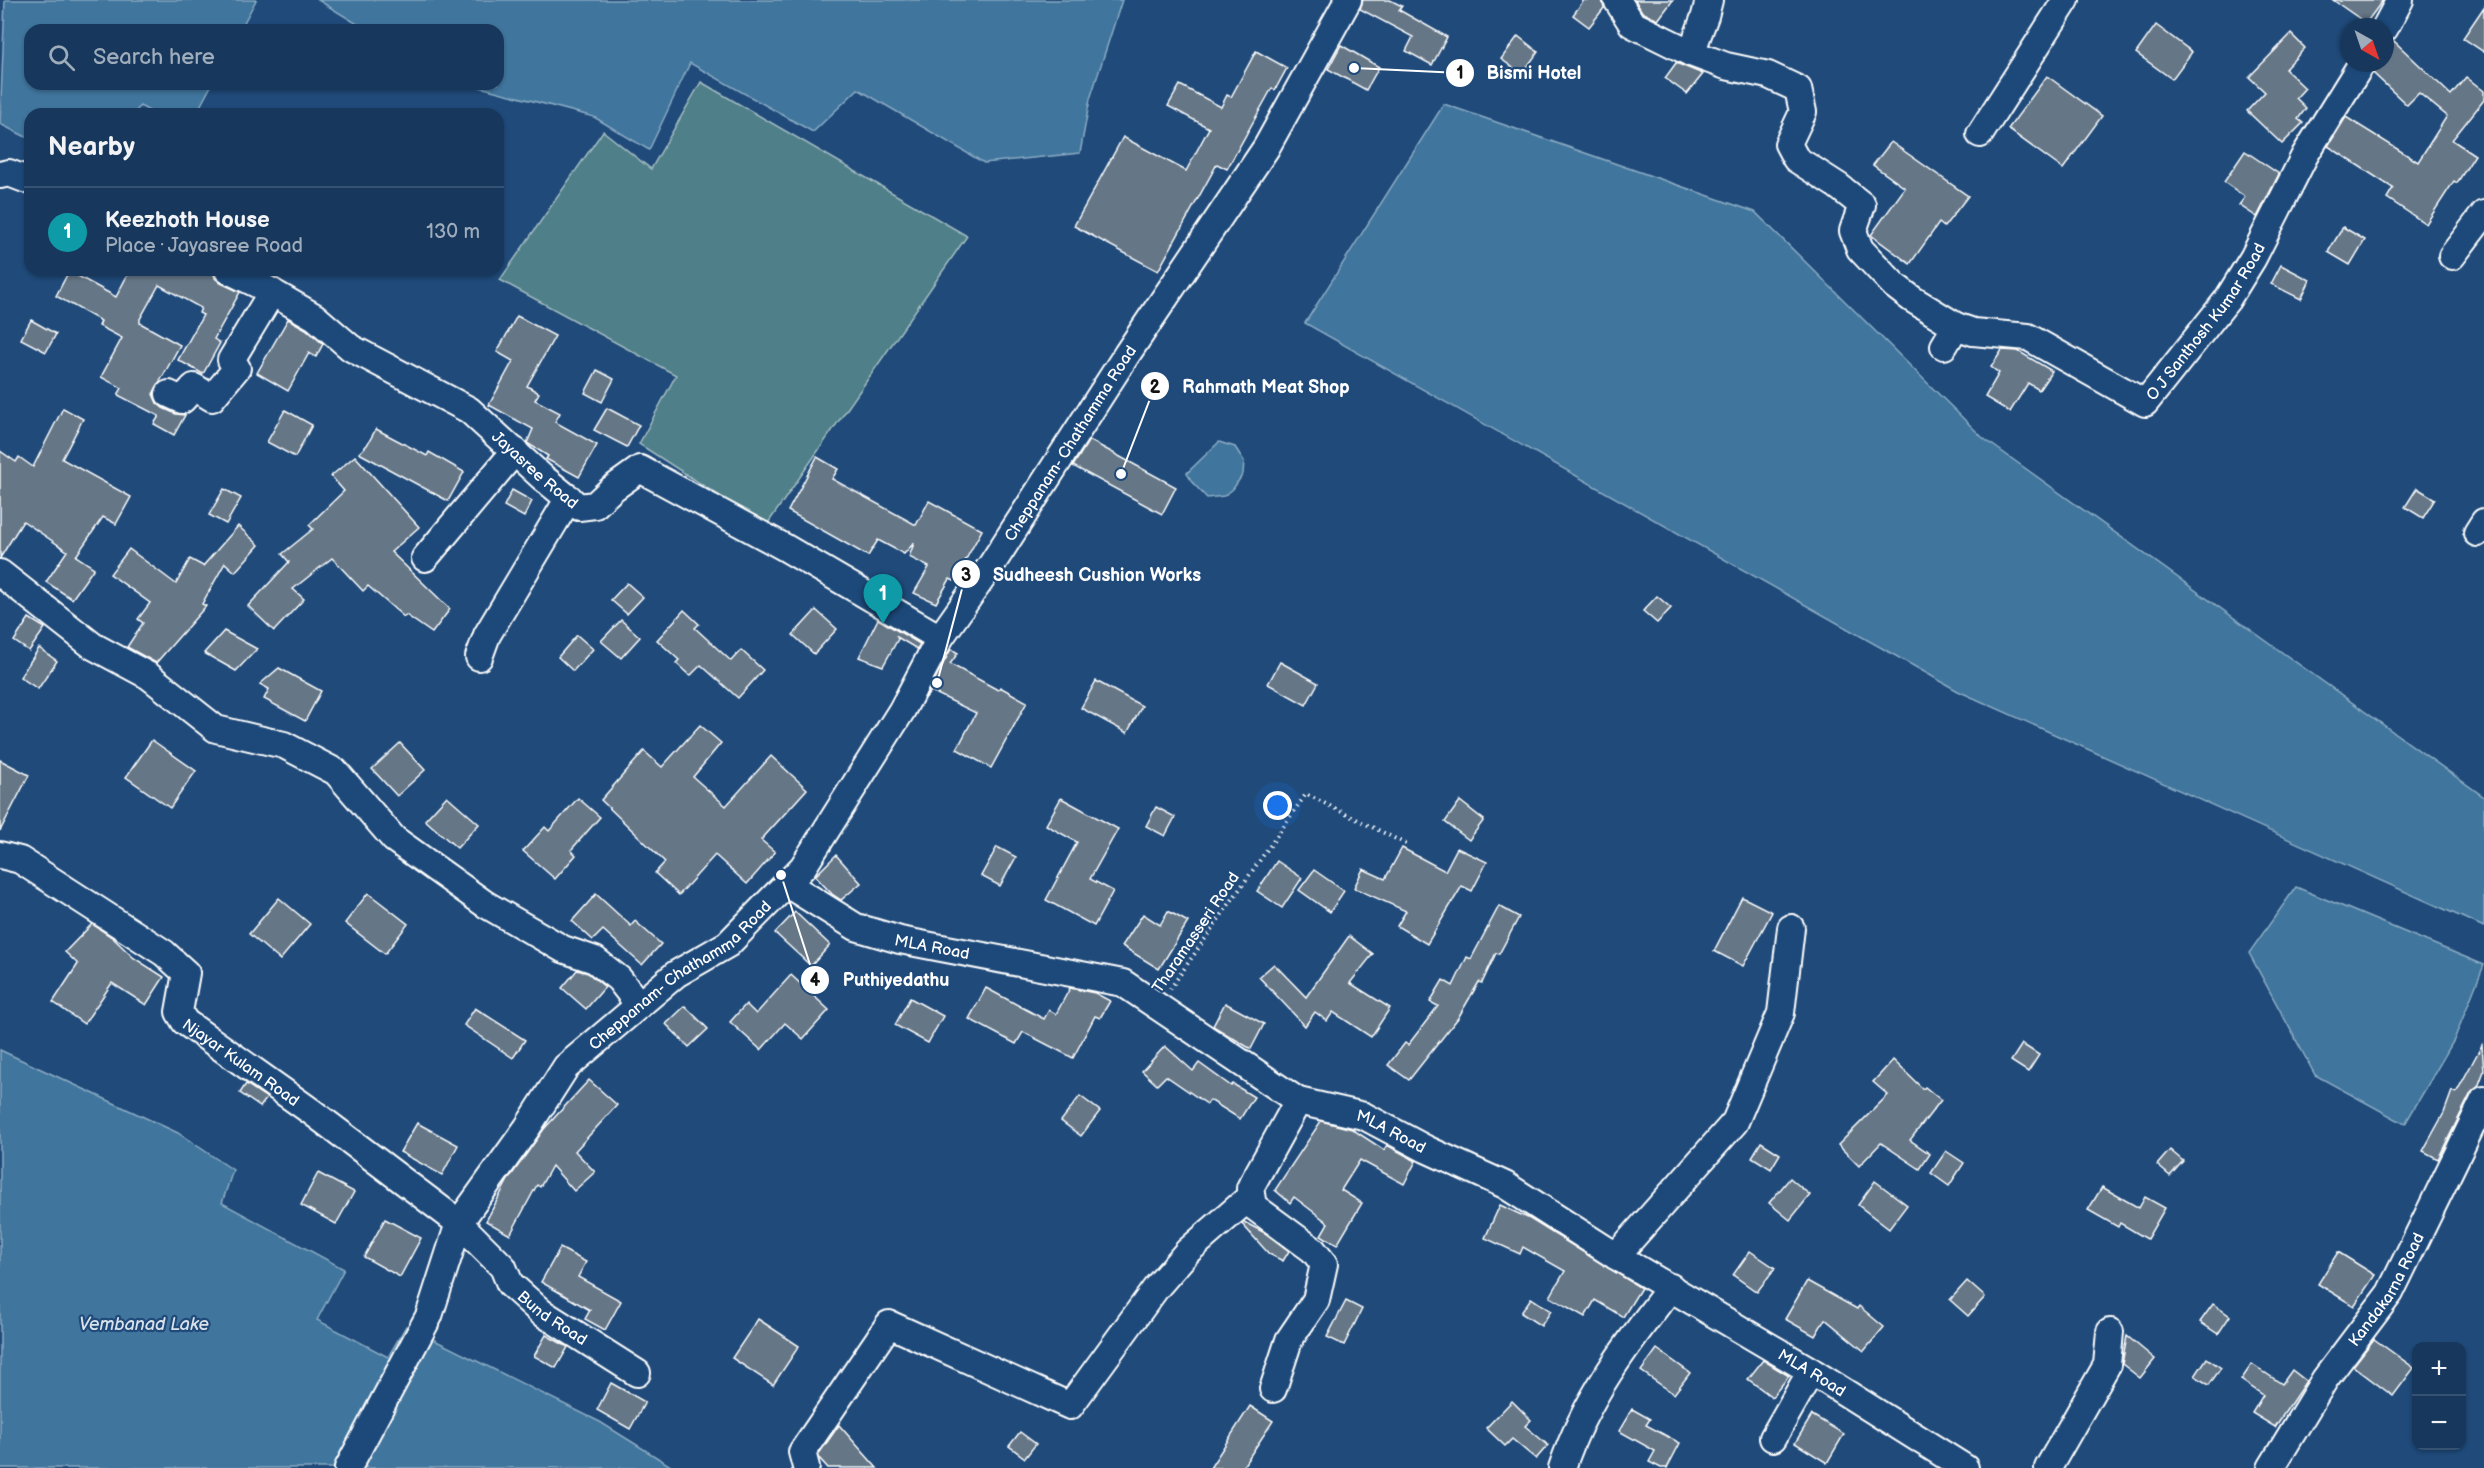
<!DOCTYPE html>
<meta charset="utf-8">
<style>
:root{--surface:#17385c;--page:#203f62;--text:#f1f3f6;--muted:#9eacbb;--line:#365272;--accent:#e69b98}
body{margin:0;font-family:"Balsamiq Sans",sans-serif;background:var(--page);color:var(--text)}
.controls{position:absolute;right:18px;bottom:18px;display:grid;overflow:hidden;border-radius:12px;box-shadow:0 2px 4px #0004}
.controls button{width:54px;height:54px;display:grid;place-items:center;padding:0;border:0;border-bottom:2px solid var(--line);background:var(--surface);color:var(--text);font:30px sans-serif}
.compass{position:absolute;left:2340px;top:18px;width:54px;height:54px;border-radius:50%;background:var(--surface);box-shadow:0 2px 4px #0004;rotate:140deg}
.you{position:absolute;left:1278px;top:806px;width:21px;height:21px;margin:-15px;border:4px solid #fff;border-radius:50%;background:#1a73e8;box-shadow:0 0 0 9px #1a73e833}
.badge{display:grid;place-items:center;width:39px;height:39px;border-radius:50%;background:var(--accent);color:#fff;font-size:20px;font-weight:700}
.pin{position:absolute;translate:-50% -50px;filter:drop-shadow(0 2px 3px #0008)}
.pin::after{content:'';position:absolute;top:32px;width:21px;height:18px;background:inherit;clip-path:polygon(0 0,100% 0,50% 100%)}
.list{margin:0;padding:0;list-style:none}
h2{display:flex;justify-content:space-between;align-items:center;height:78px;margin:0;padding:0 24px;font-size:26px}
h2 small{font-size:20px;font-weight:400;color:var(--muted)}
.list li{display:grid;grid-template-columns:39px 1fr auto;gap:18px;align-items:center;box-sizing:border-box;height:90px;padding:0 24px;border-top:2px solid var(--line)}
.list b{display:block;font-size:22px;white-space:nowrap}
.list p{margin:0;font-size:20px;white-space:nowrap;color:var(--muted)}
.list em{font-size:20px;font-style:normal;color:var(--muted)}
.icon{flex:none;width:33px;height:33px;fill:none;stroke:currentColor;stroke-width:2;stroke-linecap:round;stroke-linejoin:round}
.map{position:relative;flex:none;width:2484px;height:1468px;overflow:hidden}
.search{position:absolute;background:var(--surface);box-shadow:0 2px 4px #0004;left:24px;top:24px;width:480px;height:66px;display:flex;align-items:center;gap:15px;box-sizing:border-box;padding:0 21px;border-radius:18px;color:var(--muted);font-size:22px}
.panel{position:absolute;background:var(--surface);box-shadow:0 2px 4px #0004;left:24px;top:108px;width:480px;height:168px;border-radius:18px}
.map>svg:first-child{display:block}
</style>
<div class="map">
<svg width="2484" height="1468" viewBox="0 0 2484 1468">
<rect width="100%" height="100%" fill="#1f4a7a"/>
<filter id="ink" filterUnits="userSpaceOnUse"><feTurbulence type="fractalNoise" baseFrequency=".0167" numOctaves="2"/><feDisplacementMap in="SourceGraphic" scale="12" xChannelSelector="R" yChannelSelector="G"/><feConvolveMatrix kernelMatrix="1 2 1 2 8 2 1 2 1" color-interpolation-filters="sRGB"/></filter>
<g filter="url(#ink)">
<!-- green -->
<path fill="#4f7f89" stroke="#a7bfc4" stroke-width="1.5" d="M701,82L967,236L766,526L639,444L676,375L500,280L603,131L651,169Z"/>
<!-- water -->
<g fill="#40759d" stroke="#8cacc4" stroke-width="1.5">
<path d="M5,0H256L240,30H30V84H212L196,114H155L140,106L134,114H30V139L0,124Z"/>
<path d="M318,0H1122L1090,99L1080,153L984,163L858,89L813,132L690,63L649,150L594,117L468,84H498V30H367Z"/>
<path d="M1444,104L1755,212L1983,438L2484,797V927L1958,691L1305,323Z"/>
<path d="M1219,442L1235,447L1244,461L1243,474L1233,489L1224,496L1207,498L1192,482L1187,473Z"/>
<path d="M2296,887L2484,965L2454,1040L2405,1124L2315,1075L2249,953Z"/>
<path d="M0,1050L178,1133L233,1170L222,1203L344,1269L317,1320L388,1357L406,1326L600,1422L674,1468H0Z"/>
</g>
<!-- building -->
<g fill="#657686" stroke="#fff" stroke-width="1.5">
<path d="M1363,0H1390L1402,6L1399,10L1447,37L1432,65L1406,51L1413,37L1360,9Z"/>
<path d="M1584,0H1602L1604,8L1589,27L1573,15Z"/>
<path d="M1635,0H1673L1658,20L1642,12Z"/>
<path d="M2333,0H2383L2366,23Z"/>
<path d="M2484,7V52L2463,38Z"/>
<path d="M2156,25L2192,52L2172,79L2136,53Z"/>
<path d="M2291,34L2305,48L2285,69L2305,88L2296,98L2306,108L2298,119L2303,123L2282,144L2247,111L2265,92L2249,77Z"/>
<path d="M1518,36L1538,52L1522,74L1501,59Z"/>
<path d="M2394,41L2451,95L2466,77L2484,91V100L2452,140L2475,155L2457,183L2454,181L2426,224L2387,198L2393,188L2328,146L2346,117L2418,162L2447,116L2419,93L2407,105L2373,73L2377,63H2385V51Z"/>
<path d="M1341,45L1379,67L1366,90L1328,69Z"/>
<path d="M1256,51L1287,68L1275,90L1272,88L1227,169L1217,164L1158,271L1074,226L1123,137L1186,171L1209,128L1168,106L1180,85L1221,107L1227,95L1231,97Z"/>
<path d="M1676,63L1703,74L1687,94L1665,78Z"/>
<path d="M2047,76L2102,116L2063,169L2008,129Z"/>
<path d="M1891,142L1968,196L1944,227L1939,223L1910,264L1871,235L1905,188L1873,165Z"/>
<path d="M2245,151L2279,174L2257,217L2239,205L2245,197L2224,182Z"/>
<path d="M2343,227L2365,240L2350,265L2328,252Z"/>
<path d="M2281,265L2310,280L2301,299L2271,284Z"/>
<path d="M130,270H213L215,278L221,283L240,292L214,339L220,343L203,374L178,360L203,315L199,313L201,308L159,285L140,319V323L180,345L153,394L157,403L163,408L176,414L185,415L174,435L154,424L159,416L118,395L122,388L101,377L122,338L99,326L101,321L56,296L69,271L116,297Z"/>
<path d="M517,316L555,336L527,386L539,393L535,400L560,413L555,422L597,445L579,477L546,459L548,456L527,443L533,429L489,405L513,361L497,352Z"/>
<path d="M288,319L306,329L323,344L316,357L309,353L288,391L257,373Z"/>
<path d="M31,320L56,334L46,352L21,339Z"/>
<path d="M2002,350L2018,351L2052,371L2039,390L2028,383L2010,412L1985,397L1999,373L1991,367Z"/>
<path d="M597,370L614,379L602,402L585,393Z"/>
<path d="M63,408L83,419L62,459L131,497L116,524L103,517L76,556L94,568L72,599L46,582L67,551L23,521L0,558V451L16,462L19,457L33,467Z"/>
<path d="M607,408L639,425L627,447L594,430Z"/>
<path d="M285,410L312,425L295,457L267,442Z"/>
<path d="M376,429L427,456L429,452L464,472L448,501L359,453L367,445Z"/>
<path d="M1089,440L1176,487L1162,514L1073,466Z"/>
<path d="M355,456L419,527L391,552L450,609L432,633L406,615L404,617L368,586L363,591L332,558L293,589L304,599L274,631L248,606L289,562L282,554L313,529L309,525L344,491L331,476Z"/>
<path d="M817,457L838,469L832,479L916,525L929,501L982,530L954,581L950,579L936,603L914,593L929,567L909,557L914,543L904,554L878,540L868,556L788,511Z"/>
<path d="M2417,488L2435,499L2423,518L2405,507Z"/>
<path d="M224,489L241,498L226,524L209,515Z"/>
<path d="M512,490L532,501L524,517L504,506Z"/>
<path d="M238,526L259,545L235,572L225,563L202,604L206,606L156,663L127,647L143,623L138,619L150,603L110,574L129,549L176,584L190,559L203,566Z"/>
<path d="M627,583L643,597L627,614L611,600Z"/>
<path d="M1657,596L1671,608L1657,623L1643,611Z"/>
<path d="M684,610L699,624L695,628L731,661L741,650L763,670L738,698L701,665L690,676L676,663L679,660L657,640Z"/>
<path d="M816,610L837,629L814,654L793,635Z"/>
<path d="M29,618L45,628L29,651L14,641Z"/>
<path d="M878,619L920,644L917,649L897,637L898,639L883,666L859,657Z"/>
<path d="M621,620L640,637L621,658L601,641Z"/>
<path d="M224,631L257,649L236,671L204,653Z"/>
<path d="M577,635L593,649L573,671L558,657Z"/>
<path d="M39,648L57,661L38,689L20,677Z"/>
<path d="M951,649L958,653L950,664L998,690L1000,687L1027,702L991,768L957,749L976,713L931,691L924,700Z"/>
<path d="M1280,662L1318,683L1306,705L1268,684Z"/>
<path d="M279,668L321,691L305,721L264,699L269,689L260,684Z"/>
<path d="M1096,681L1142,706L1127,733L1081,708Z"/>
<path d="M700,725L721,743L693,777L726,806L771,756L807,789L761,840L775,852L747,884L715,855L679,895L655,873L665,862L601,800L644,751L662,767Z"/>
<path d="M152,740L196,771L170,808L126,777Z"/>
<path d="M400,743L425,770L397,796L372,769Z"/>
<path d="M0,760L29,775L0,831Z"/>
<path d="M447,796L479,824L457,848L425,820Z"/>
<path d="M578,798L600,817L571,850L576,855L555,879L523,851L545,827L549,831Z"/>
<path d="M1061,798L1118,829L1090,879L1113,891L1094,926L1046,900L1077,842L1046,825Z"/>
<path d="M1460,801L1484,820L1469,840L1445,822Z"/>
<path d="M1156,807L1175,817L1165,836L1146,826Z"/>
<path d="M997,847L1016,857L1000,886L981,876Z"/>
<path d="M1402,848L1445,871L1457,848L1487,862L1472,891L1462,886L1427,944L1397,926L1406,911L1354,888L1363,869L1385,879Z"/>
<path d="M836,855L861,883L841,900L832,894L815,876Z"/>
<path d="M1277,861L1302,878L1282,908L1257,891Z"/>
<path d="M1314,870L1344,891L1330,912L1299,890Z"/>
<path d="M368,893L408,924L385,954L345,923Z"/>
<path d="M596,894L631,926L635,921L661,944L642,965L603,930L593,940L572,921Z"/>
<path d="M1742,897L1772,912L1743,966L1714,951Z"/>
<path d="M279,898L310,924L280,960L249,934Z"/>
<path d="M1499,906L1519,917L1499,954L1496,953L1482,983L1479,982L1458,1018L1409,1080L1388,1065L1405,1043L1408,1045L1438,1006L1430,1002L1443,980L1453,986L1467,957L1471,959Z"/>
<path d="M1168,911L1188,922L1159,969L1122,946L1143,914L1160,925Z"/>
<path d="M795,912L830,945L811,966L775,933Z"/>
<path d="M92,924L113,938L134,958L164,977L146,1005L112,983L84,1024L53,1002L78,964L65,952Z"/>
<path d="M1349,936L1373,954L1350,983L1390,1008L1371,1037L1333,1012L1327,1021L1315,1012L1305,1026L1259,977L1274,964L1306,997Z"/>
<path d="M577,970L588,973L605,987L586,1009L562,988Z"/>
<path d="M791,975L829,1010L803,1039L785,1023L761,1050L730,1022L746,1004L756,1014Z"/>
<path d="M986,988L1044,1019L1049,1010L1056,1014L1070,988L1095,993L1110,1001L1100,1018L1095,1016L1073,1058L1023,1032L1016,1044L969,1019Z"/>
<path d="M910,998L943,1016L928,1043L895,1025Z"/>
<path d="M1225,1003L1264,1024L1251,1049L1213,1026Z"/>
<path d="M685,1006L708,1029L689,1047L666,1024Z"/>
<path d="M475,1008L525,1040L513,1058L464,1025Z"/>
<path d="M2022,1044L2039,1055L2028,1072L2011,1061Z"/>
<path d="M2482,1045L2484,1071L2478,1087L2471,1093L2438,1159L2423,1151L2444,1113L2452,1091L2456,1093Z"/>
<path d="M1165,1046L1193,1071L1199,1063L1231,1086L1233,1084L1254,1097L1240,1119L1210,1100L1207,1104L1166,1076L1157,1085L1142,1071Z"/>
<path d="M1893,1060L1923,1089L1925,1087L1941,1100L1910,1140L1930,1154L1920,1169L1881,1143L1859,1166L1838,1145L1888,1095L1873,1082Z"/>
<path d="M589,1080L617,1105L575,1151L595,1172L574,1191L552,1166L540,1187L537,1185L510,1235L486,1221L508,1180L544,1129Z"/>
<path d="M246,1084L267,1098L260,1107L240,1093Z"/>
<path d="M1080,1096L1100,1111L1081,1136L1061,1121Z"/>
<path d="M1321,1121L1352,1129L1384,1150L1387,1145L1416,1161L1404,1184L1360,1160L1341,1190L1362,1203L1337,1245L1321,1235L1328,1223L1294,1197L1290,1203L1275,1190Z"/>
<path d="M417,1123L458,1145L442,1175L400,1152Z"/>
<path d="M1761,1142L1780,1154L1771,1169L1752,1157Z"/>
<path d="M2170,1150L2183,1161L2170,1176L2157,1165Z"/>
<path d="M1946,1151L1964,1163L1949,1186L1931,1173Z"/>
<path d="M318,1173L354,1192L336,1224L301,1205Z"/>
<path d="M1790,1178L1810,1195L1790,1220L1769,1203Z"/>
<path d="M1875,1181L1907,1205L1889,1229L1858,1205Z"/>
<path d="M2102,1187L2139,1208L2145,1197L2165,1208L2147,1239L2120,1223L2118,1227L2088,1210Z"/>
<path d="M1500,1205L1530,1219L1641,1288L1623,1317L1595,1300L1585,1317L1550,1297L1565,1271L1523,1247L1520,1254L1485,1238Z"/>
<path d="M385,1219L421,1238L400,1277L364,1257Z"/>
<path d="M1244,1222L1265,1233L1289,1251L1283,1261L1269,1254L1242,1224Z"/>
<path d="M560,1248L586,1262L578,1277L621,1301L605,1330L585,1319L590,1310L541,1282Z"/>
<path d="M1750,1251L1775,1268L1757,1292L1733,1275Z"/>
<path d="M2338,1252L2375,1275L2354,1306L2318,1284Z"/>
<path d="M1807,1281L1857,1309L1859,1306L1884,1327L1864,1351L1825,1319L1815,1336L1785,1319Z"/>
<path d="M1967,1281L1985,1297L1968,1316L1950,1300Z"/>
<path d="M1531,1298L1551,1311L1541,1326L1521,1313Z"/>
<path d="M1346,1301L1362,1309L1344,1345L1327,1337Z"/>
<path d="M2213,1304L2230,1316L2218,1334L2200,1322Z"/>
<path d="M758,1319L799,1346L773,1385L732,1358Z"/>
<path d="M546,1335L568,1347L556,1368L534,1356Z"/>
<path d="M2127,1336L2155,1359L2140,1378L2122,1364Z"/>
<path d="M2374,1339L2414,1368L2393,1396L2353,1366Z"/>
<path d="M1657,1349L1690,1373L1674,1394L1641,1371Z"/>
<path d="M2207,1358L2221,1368L2209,1385L2195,1376Z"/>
<path d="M1763,1360L1789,1376L1772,1397L1748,1379Z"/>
<path d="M2252,1364L2282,1384L2292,1370L2306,1381L2275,1427L2252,1413L2263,1395L2241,1380Z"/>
<path d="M611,1383L645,1402L630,1429L597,1410Z"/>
<path d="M1512,1401L1531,1420L1525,1426L1548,1445L1536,1459L1512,1439L1505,1446L1486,1428Z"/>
<path d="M1250,1406L1273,1421L1242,1468H1210Z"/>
<path d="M1632,1409L1650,1419L1646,1425L1680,1443L1667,1468H1661L1649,1462L1655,1451L1619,1431Z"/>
<path d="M1812,1415L1844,1434L1827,1463L1795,1443Z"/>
<path d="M839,1425L877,1468H828L819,1458L818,1455Z"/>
<path d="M1020,1432L1036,1444L1025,1458L1009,1446Z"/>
</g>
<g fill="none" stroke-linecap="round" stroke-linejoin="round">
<!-- minor casing -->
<g stroke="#fff" stroke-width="30">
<g id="minor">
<path id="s1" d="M1617,0L1632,24L1691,53L1726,66L1768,75L1798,89L1803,112L1788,144L1796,159L1838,186L1862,205L1853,231L1860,249L1895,286L1912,299L1956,326L1973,332L2028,337L2145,403L2227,300L2253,258L2305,155L2362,63"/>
<path d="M2385,28L2400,0"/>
<path d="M1691,53L1705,16L1709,0"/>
<path d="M1980,134L2066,0"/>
<path d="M0,175L9,173L30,181"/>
<path d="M2452,256L2484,214"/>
<path id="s2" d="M228,270L263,287L315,317L351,348L469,410L542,477L579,507L595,505L612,489L640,469L784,547L940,638"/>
<path d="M1944,346L1956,326"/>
<path d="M169,394L182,400L194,387L212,398L237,368L231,360L272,292"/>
<path d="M2477,533L2484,522"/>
<path d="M425,558L515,451"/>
<path d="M0,573L93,646L149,676L216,729L284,745L336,772L394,839L485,904L563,949L595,960L619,979L639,1005"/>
<path d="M479,657L487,635L569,498"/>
<path id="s3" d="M0,855L20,860L164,953L186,973L179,1012L185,1022L312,1112L459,1223L503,1267L510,1284L541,1312L637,1373"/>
<path id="s4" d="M787,884L856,927L900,940L1123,983L1298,1101L1364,1116L1426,1149L1505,1185L1616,1256L1811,1371L1965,1468"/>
<path d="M1616,1256L1735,1122L1781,1013L1791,928"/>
<path d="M1273,1389L1289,1340L1316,1300L1324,1264L1313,1250L1253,1206L1250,1188L1298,1101"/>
<path d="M1773,1438L1811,1371"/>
<path d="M806,1467L802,1452L889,1324L1070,1406L1156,1288L1188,1251L1251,1196"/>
<path id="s5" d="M348,1468L429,1316L459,1223L527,1128L566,1067L676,974L728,944L803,867L902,710L940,638L992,564L1127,354L1266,148L1348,0"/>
<path d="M1562,1468C1585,1399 1627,1344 1671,1287"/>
<path d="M2048,1468L2107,1365L2110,1332"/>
<path id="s6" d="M2271,1468L2325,1379L2390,1293L2484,1100"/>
</g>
</g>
<!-- path -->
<path stroke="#fff" stroke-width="4" stroke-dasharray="1.5 4.5" stroke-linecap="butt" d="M1170,989L1306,794L1408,845"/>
<!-- minor -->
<use href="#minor" stroke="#1f4a7a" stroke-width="26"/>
</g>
</g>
<g text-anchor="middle" stroke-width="4.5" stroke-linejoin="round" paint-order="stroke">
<!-- street labels -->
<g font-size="16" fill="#fff" stroke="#1f4a7a">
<text dy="6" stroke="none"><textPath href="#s1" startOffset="844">O J Santhosh Kumar Road</textPath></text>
<text dy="6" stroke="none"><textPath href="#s5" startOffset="1272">Cheppanam- Chathamma Road</textPath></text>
<text dy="6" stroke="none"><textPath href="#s2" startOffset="369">Jayasree Road</textPath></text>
<text transform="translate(1195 932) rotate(-56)" y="6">Tharamasseri Road</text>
<text dy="6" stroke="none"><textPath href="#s4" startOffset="160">MLA Road</textPath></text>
<text dy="6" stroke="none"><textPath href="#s5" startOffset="606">Cheppanam- Chathamma Road</textPath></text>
<text dy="6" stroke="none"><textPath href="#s3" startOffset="342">Njayar Kulam Road</textPath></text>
<text dy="6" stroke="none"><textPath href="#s4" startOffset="664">MLA Road</textPath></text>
<text dy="6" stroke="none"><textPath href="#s6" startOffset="213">Kandakarna Road</textPath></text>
<text dy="6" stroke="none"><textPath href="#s3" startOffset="748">Bund Road</textPath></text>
<text dy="6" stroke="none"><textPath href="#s4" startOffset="1150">MLA Road</textPath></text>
</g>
<!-- water labels -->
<g font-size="18" font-style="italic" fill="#d9e3eb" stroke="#1f4a7a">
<text x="144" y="1330">Vembanad Lake</text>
</g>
</g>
<!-- callouts -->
<path fill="none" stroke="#fff" stroke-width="2" d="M1354 68L1460 73M1121 474L1155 386M937 683L966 574M781 875L815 980"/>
<g fill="#fff" stroke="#1f4a7a" stroke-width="2">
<circle cx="1354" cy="68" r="6"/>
<circle cx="1121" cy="474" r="6"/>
<circle cx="937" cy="683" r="6"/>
<circle cx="781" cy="875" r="6"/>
<circle cx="1460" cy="73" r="15"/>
<circle cx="1155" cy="386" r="15"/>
<circle cx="966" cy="574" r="15"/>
<circle cx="815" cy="980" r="15"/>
</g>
<g font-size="18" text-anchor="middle" font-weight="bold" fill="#111">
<text x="1460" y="79">1</text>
<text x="1155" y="393">2</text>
<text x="966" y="581">3</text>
<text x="815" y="986">4</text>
</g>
<g font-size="18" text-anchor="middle" font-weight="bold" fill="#fff" stroke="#1f4a7a" stroke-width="4.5" stroke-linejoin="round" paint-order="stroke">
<text x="1534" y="79">Bismi Hotel</text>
<text x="1266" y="393">Rahmath Meat Shop</text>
<text x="1097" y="581">Sudheesh Cushion Works</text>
<text x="896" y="986">Puthiyedathu</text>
</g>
</svg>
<div class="controls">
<button>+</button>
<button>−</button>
</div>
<svg class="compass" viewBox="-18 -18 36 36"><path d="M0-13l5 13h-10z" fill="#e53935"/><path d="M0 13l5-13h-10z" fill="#9eacbb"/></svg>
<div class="you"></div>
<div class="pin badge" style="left:883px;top:624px;background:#0f9aa8">1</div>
<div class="search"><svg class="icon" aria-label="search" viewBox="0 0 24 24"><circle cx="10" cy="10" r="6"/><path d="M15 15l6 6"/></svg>Search here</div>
<section class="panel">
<h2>Nearby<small></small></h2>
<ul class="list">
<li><span class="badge" style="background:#0f9aa8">1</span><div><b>Keezhoth House</b><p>Place · Jayasree Road</p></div><em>130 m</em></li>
</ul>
</section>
</div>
